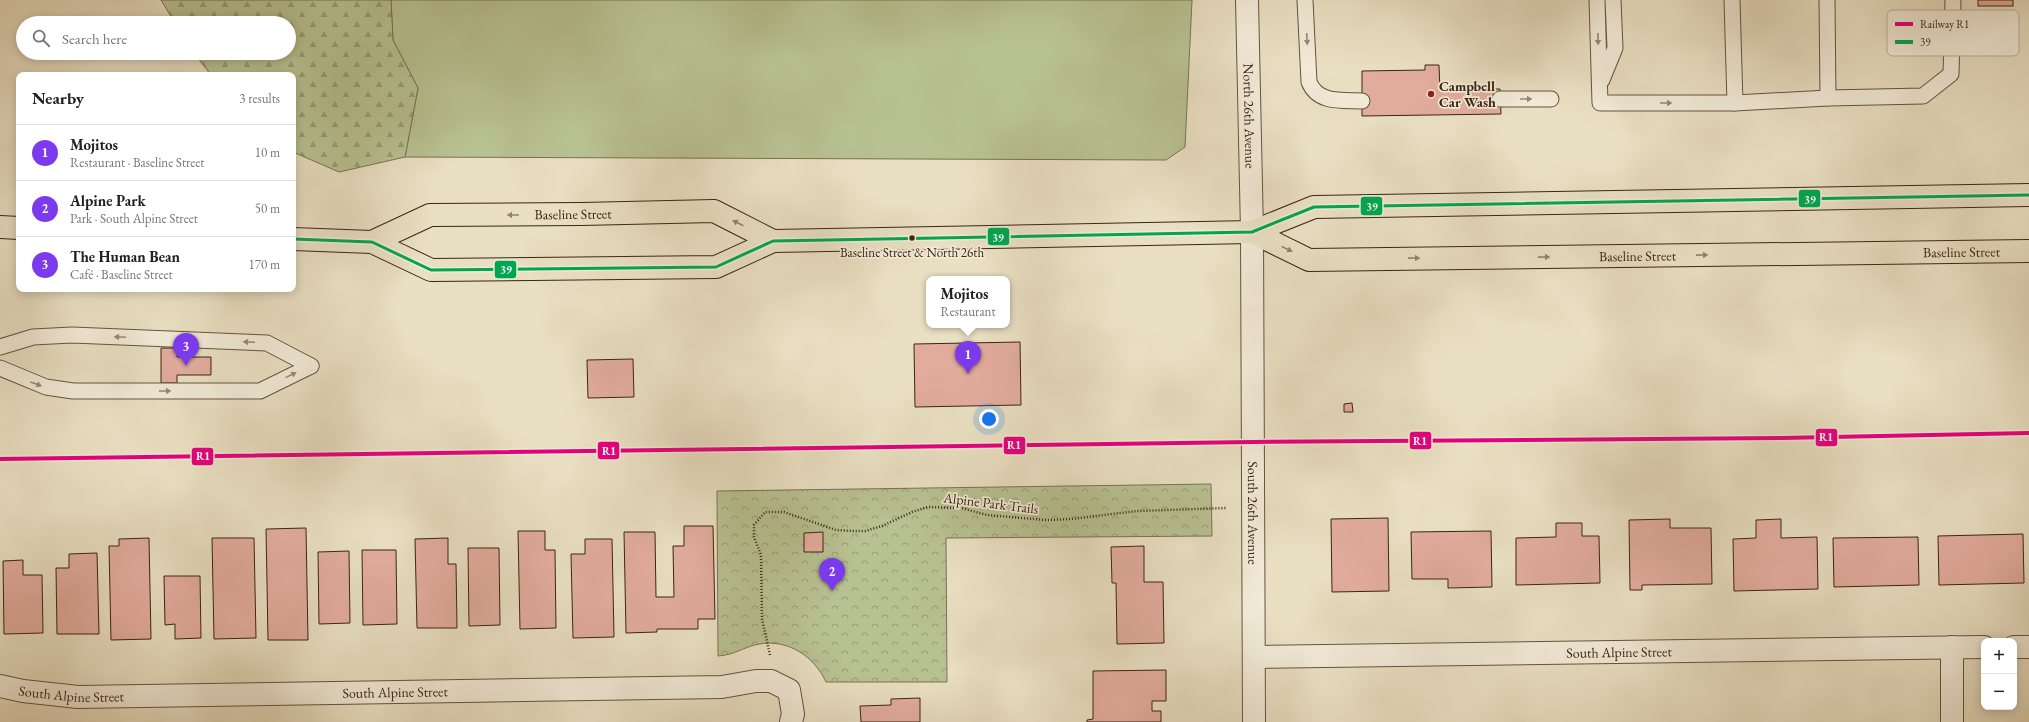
<!DOCTYPE html>
<meta charset="utf-8">
<style>
:root{--surface:#fff;--page:#f2f2f2;--text:#202124;--muted:#757577;--line:#e0e0e0;--accent:#7c3aed}
body{margin:0;font-family:"EB Garamond",serif;background:var(--page);color:var(--text)}
.controls{position:absolute;right:12px;bottom:12px;display:grid;overflow:hidden;border-radius:8px;box-shadow:0 2px 10px #0003}
.controls button{width:36px;height:36px;display:grid;place-items:center;padding:0;border:0;border-bottom:1px solid var(--line);background:var(--surface);color:var(--text);font:20px sans-serif}
.you{position:absolute;left:989px;top:419px;width:14px;height:14px;margin:-10px;border:3px solid #fff;border-radius:50%;background:#1a73e8;box-shadow:0 0 0 6px #1a73e833}
.badge{display:grid;place-items:center;width:26px;height:26px;border-radius:50%;background:var(--accent);color:#fff;font-size:13px;font-weight:700}
.pin{position:absolute;translate:-50% -33px;filter:drop-shadow(0 1px 2px #0008)}
.pin::after{content:'';position:absolute;top:21px;width:14px;height:12px;background:inherit;clip-path:polygon(0 0,100% 0,50% 100%)}
.popup{position:absolute;left:926px;top:276px;width:84px;height:52px;box-sizing:border-box;display:grid;place-content:center;border-radius:8px;background:var(--surface);filter:drop-shadow(0 1px 3px #0005);font-size:13px;white-space:nowrap;color:var(--muted)}
.popup b{font-size:15px;color:var(--text)}
.popup::after{content:'';position:absolute;left:50%;top:100%;margin-left:-8px;border:8px solid transparent;border-top-color:var(--surface)}
.list{margin:0;padding:0;list-style:none}
h2{display:flex;justify-content:space-between;align-items:center;height:52px;margin:0;padding:0 16px;font-size:17px}
h2 small{font-size:13px;font-weight:400;color:var(--muted)}
.list li{display:grid;grid-template-columns:26px 1fr auto;gap:12px;align-items:center;box-sizing:border-box;height:56px;padding:0 16px;border-top:1px solid var(--line)}
.list b{display:block;font-size:15px;white-space:nowrap}
.list p{margin:0;font-size:13px;white-space:nowrap;color:var(--muted)}
.list em{font-size:13px;font-style:normal;color:var(--muted)}
.icon{flex:none;width:22px;height:22px;fill:none;stroke:currentColor;stroke-width:2;stroke-linecap:round;stroke-linejoin:round}
.map{position:relative;flex:none;width:2029px;height:722px;overflow:hidden}
.search{position:absolute;background:var(--surface);box-shadow:0 2px 10px #0003;left:16px;top:16px;width:280px;height:44px;display:flex;align-items:center;gap:10px;box-sizing:border-box;padding:0 14px;border-radius:22px;color:var(--muted);font-size:15px}
.panel{position:absolute;background:var(--surface);box-shadow:0 2px 10px #0003;left:16px;top:72px;width:280px;height:220px;border-radius:8px}
.map>svg:first-child{display:block}
</style>
<div class="map">
<svg width="2029" height="722" viewBox="0 0 2029 722">
<defs>
<pattern id="forest-firs" width="22" height="20" patternUnits="userSpaceOnUse"><rect width="22" height="20" fill="#b8c192"/><path d="M5 1l3.5 6h-7zM16 11l3.5 6h-7z" fill="#979d76"/></pattern>
<pattern id="park-crowns" width="20" height="18" patternUnits="userSpaceOnUse"><rect width="20" height="18" fill="#b8c192"/><path d="M2 6a3 3 0 1 1 6 0M12 15a3 3 0 1 1 6 0" fill="none" stroke="#979d76"/></pattern>
</defs>
<rect width="100%" height="100%" fill="#e9dfc2"/>
<filter id="stains"><feTurbulence type="fractalNoise" baseFrequency=".005" numOctaves="4"/><feColorMatrix values="0 0 0 0 .2 0 0 0 0 .09 0 0 0 0 .02 0 0 0 .5 -.17"/></filter>
<radialGradient id="worn" r=".72"><stop offset=".6" stop-color="#630" stop-opacity="0"/><stop offset="1" stop-color="#630" stop-opacity=".3"/></radialGradient>
<!-- green -->
<path fill="#b8c192" stroke="#7a7253" d="M391,0H1192L1185,147L1166,160L405,157L418,88L393,40Z"/>
<!-- forest -->
<path fill="url(#forest-firs)" stroke="#7a7253" d="M161,0H391L393,40L418,88L405,157L339,172L293,152V75H211L194,53H289V23H175Z"/>
<!-- park -->
<path fill="url(#park-crowns)" stroke="#7a7253" d="M1211,484L1212,536L946,538L947,682H826C814,656 788,639 759,644C743,647 735,655 718,656L717,491Z"/>
<!-- building -->
<g fill="#e2ac9d" stroke="#3b2414">
<rect x="1978" y="0" width="35" height="6"/>
<path d="M1425,65H1439L1440,90L1500,89L1501,114L1362,116V71L1425,70Z"/>
<path d="M1020,342L1021,405L915,407L914,344Z"/>
<path d="M161,348H178L177,357H211V375H177V383H161Z"/>
<path d="M633,359L634,397L588,398L587,360Z"/>
<path d="M1352,403L1353,412H1344V404Z"/>
<path d="M1388,518L1389,591L1332,592L1331,519Z"/>
<path d="M1670,519V528H1711L1712,584L1642,585V590H1630L1629,520Z"/>
<path d="M1781,519V538L1817,537L1818,589L1734,591L1733,539L1756,538V520Z"/>
<path d="M1556,523H1582V536H1599L1600,583L1516,585V538L1556,537Z"/>
<path d="M684,526H713L715,619H698V629H657V632L626,633L624,532H655L656,597H674L673,546H684Z"/>
<path d="M306,528L308,640H268L266,529Z"/>
<path d="M518,531H545V550H555L556,628L520,629Z"/>
<path d="M1491,531L1492,587L1448,588V579H1412L1411,532Z"/>
<path d="M823,532V552H804V533Z"/>
<path d="M2023,534L2024,583L1939,585L1938,536Z"/>
<path d="M1918,537L1919,585L1834,587L1833,538Z"/>
<path d="M149,538L151,639L111,640L109,546H119V539Z"/>
<path d="M212,538H254L256,638L214,639Z"/>
<path d="M448,538V564H456L457,628H417L415,539Z"/>
<path d="M585,539H612L614,637L573,638L571,554H585Z"/>
<path d="M1144,546V582H1163L1164,643L1117,644L1116,583H1112L1111,547Z"/>
<path d="M468,548H499L500,625L469,626Z"/>
<path d="M362,550H396L397,624L363,625Z"/>
<path d="M349,551L350,623L319,624L318,552Z"/>
<path d="M97,553L99,634H57L56,568H69V554Z"/>
<path d="M23,560V575H42L43,633L4,634L3,561Z"/>
<path d="M164,576H200L201,638L175,639V624L165,625Z"/>
<path d="M1166,670V701H1152V711H1161V722H1087V720L1093,719V671Z"/>
<path d="M920,698V722H861L860,706L891,705V699Z"/>
</g>
<g fill="none" stroke-linecap="round" stroke-linejoin="round">
<!-- service casing -->
<g stroke="#665340" stroke-width="17">
<g id="service">
<path d="M1305,0L1309,82C1318,104 1342,100 1362,101"/>
<path d="M1597,0L1600,103H1735L1828,98L1923,96L1951,74L1953,0"/>
<path d="M1732,0L1735,103"/>
<path d="M1827,0L1828,98"/>
<path d="M1602,80L1615,48L1613,0"/>
<path d="M1500,99H1551"/>
<path d="M0,347L33,337L72,335L267,343L311,366"/>
<path d="M0,368L46,387L73,391H260L311,366"/>
</g>
</g>
<!-- minor casing -->
<g stroke="#665340" stroke-width="24">
<g id="minor">
<path id="s1" d="M1252,232L1254,722"/>
<path d="M1952,647V722"/>
<path d="M2014,647H2029"/>
<path id="s2" d="M1254,657L1984,647"/>
<path id="s3" d="M0,686L23,691L78,697L722,687L756,681H771L789,690L793,714L791,722"/>
</g>
</g>
<!-- tertiary casing -->
<g stroke="#665340" stroke-width="24">
<g id="tertiary">
<path id="s4" d="M1247,0L1252,232"/>
</g>
</g>
<!-- trunk casing -->
<g stroke="#3b2414" stroke-width="24">
<g id="trunk">
<path d="M0,227L19,228"/>
<path id="s5" d="M1252,232L1309,260L2029,251"/>
<path d="M293,239L372,242L431,270L716,267L773,241L1252,232L1314,207L2029,195"/>
<path id="s6" d="M372,242L430,215L581,214L714,211L773,241"/>
</g>
</g>
<!-- path -->
<path stroke="#3b2414" stroke-width="2.5" stroke-dasharray="1 2" stroke-linecap="butt" d="M770,655L762,619L761,555L754,537V525L765,512H784L836,530L852,531H865L882,526L912,512L928,507L961,508L987,515L1046,520L1071,519L1137,511L1227,508"/>
<!-- service -->
<use href="#service" stroke="#f1ead7" stroke-width="15"/>
<!-- minor -->
<use href="#minor" stroke="#f1ead7" stroke-width="22"/>
<!-- tertiary -->
<use href="#tertiary" stroke="#f1ead7" stroke-width="22"/>
<!-- trunk -->
<use href="#trunk" stroke="#e9dfc2" stroke-width="22"/>
<!-- bus-1 casing -->
<g stroke="#f1ead7" stroke-width="6">
<path id="bus-1" d="M293,239L372,242L431,270L716,267L773,241L1252,232L1314,207L2029,195"/>
</g>
<!-- bus-1 -->
<use href="#bus-1" stroke="#00a651" stroke-width="3"/>
<!-- rail-1 casing -->
<g stroke="#f1ead7" stroke-width="7">
<path id="rail-1" d="M0,459L1253,442L1782,438L2029,433"/>
</g>
<!-- rail-1 -->
<use href="#rail-1" stroke="#e5007d" stroke-width="4"/>
</g>
<!-- one-way arrows -->
<defs><path id="oneway-solid" d="M-6-.8H1V-3.2L6.5 0L1 3.2V.8H-6Z"/></defs>
<g fill="#968776">
<use href="#oneway-solid" transform="translate(1307 39) rotate(87)"/>
<use href="#oneway-solid" transform="translate(1598 39) rotate(89)"/>
<use href="#oneway-solid" transform="translate(1526 99)"/>
<use href="#oneway-solid" transform="translate(1666 103)"/>
<use href="#oneway-solid" transform="translate(120 337) rotate(-178)"/>
<use href="#oneway-solid" transform="translate(249 342) rotate(-178)"/>
<use href="#oneway-solid" transform="translate(291 375) rotate(-26)"/>
<use href="#oneway-solid" transform="translate(36 384) rotate(20)"/>
<use href="#oneway-solid" transform="translate(165 391)"/>
</g>
<g fill="#92826b">
<use href="#oneway-solid" transform="translate(513 215) rotate(180)"/>
<use href="#oneway-solid" transform="translate(738 223) rotate(-153)"/>
<use href="#oneway-solid" transform="translate(1287 249) rotate(26)"/>
<use href="#oneway-solid" transform="translate(1702 255) rotate(-1)"/>
<use href="#oneway-solid" transform="translate(1544 257) rotate(-1)"/>
<use href="#oneway-solid" transform="translate(1414 258) rotate(-1)"/>
</g>
<!-- markers -->
<circle fill="#8f2418" stroke="#f1ead7" stroke-width="1.5" cx="1431" cy="94" r="4"/>
<circle fill="#3b2414" stroke="#f1ead7" stroke-width="1.5" cx="912" cy="238" r="3.5"/>
<g text-anchor="middle" stroke-width="3.5" stroke-linejoin="round" paint-order="stroke">
<!-- bus labels -->
<g font-size="13" fill="#3b2414" stroke="#f1ead7">
<text x="912" y="257">Baseline Street &amp; North 26th</text>
</g>
<!-- poi labels -->
<g font-size="14" font-weight="bold" fill="#3b2414" stroke="#f1ead7" text-anchor="start">
<text x="1439" y="91">Campbell<tspan x="1439" dy="16">Car Wash</tspan></text>
</g>
<!-- street labels -->
<g font-size="14" fill="#3b2414" stroke="#f1ead7">
<text dy="5" stroke="none"><textPath href="#s4" startOffset="116">North 26th Avenue</textPath></text>
<text dy="5" stroke="none"><textPath href="#s6" startOffset="207">Baseline Street</textPath></text>
<text dy="5" stroke="none"><textPath href="#s5" startOffset="716">Baseline Street</textPath></text>
<text dy="5" stroke="none"><textPath href="#s5" startOffset="392">Baseline Street</textPath></text>
<text transform="translate(991 503) rotate(7)" y="5">Alpine Park Trails</text>
<text dy="5" stroke="none"><textPath href="#s1" startOffset="281">South 26th Avenue</textPath></text>
<text dy="5" stroke="none"><textPath href="#s2" startOffset="365">South Alpine Street</textPath></text>
<text dy="5" stroke="none"><textPath href="#s3" startOffset="72">South Alpine Street</textPath></text>
<text dy="5" stroke="none"><textPath href="#s3" startOffset="396">South Alpine Street</textPath></text>
</g>
</g>
<!-- legend -->
<rect x="1887" y="10" width="132" height="46" rx="6" fill="#f1ead7" stroke="#baaf9c" stroke-width="1"/>
<rect x="1895" y="22" width="18" height="4" fill="#e5007d"/>
<rect x="1895" y="40" width="18" height="4" fill="#00a651"/>
<g font-size="11" fill="#3b2414">
<text x="1920" y="28">Railway R1</text>
<text x="1920" y="46">39</text>
</g>
<g stroke="#f1ead7" stroke-width="1.5">
<rect x="1798" y="189" width="23" height="19" rx="4" fill="#00a651"/>
<rect x="1360" y="196" width="23" height="20" rx="4" fill="#00a651"/>
<rect x="987" y="227" width="23" height="19" rx="4" fill="#00a651"/>
<rect x="494" y="260" width="23" height="19" rx="4" fill="#00a651"/>
<rect x="1815" y="428" width="23" height="19" rx="4" fill="#e5007d"/>
<rect x="1409" y="431" width="23" height="19" rx="4" fill="#e5007d"/>
<rect x="1003" y="436" width="23" height="19" rx="4" fill="#e5007d"/>
<rect x="597" y="441" width="23" height="19" rx="4" fill="#e5007d"/>
<rect x="191" y="447" width="23" height="19" rx="4" fill="#e5007d"/>
</g>
<g font-size="11" text-anchor="middle" font-weight="bold" fill="#fff">
<text x="1810" y="203">39</text>
<text x="1372" y="210">39</text>
<text x="998" y="241">39</text>
<text x="506" y="273">39</text>
<text x="1826" y="441">R1</text>
<text x="1420" y="445">R1</text>
<text x="1014" y="449">R1</text>
<text x="609" y="455">R1</text>
<text x="203" y="460">R1</text>
</g>
<rect width="100%" height="100%" filter="url(#stains)"/>
<rect width="100%" height="100%" fill="url(#worn)"/>
</svg>
<div class="controls">
<button>+</button>
<button>−</button>
</div>
<div class="you"></div>
<div class="pin badge" style="left:968px;top:374px">1</div>
<div class="popup"><b>Mojitos</b>Restaurant</div>
<div class="pin badge" style="left:832px;top:591px">2</div>
<div class="pin badge" style="left:186px;top:366px">3</div>
<div class="search"><svg class="icon" aria-label="search" viewBox="0 0 24 24"><circle cx="10" cy="10" r="6"/><path d="M15 15l6 6"/></svg>Search here</div>
<section class="panel">
<h2>Nearby<small>3 results</small></h2>
<ul class="list">
<li><span class="badge">1</span><div><b>Mojitos</b><p>Restaurant · Baseline Street</p></div><em>10 m</em></li>
<li><span class="badge">2</span><div><b>Alpine Park</b><p>Park · South Alpine Street</p></div><em>50 m</em></li>
<li><span class="badge">3</span><div><b>The Human Bean</b><p>Café · Baseline Street</p></div><em>170 m</em></li>
</ul>
</section>
</div>
